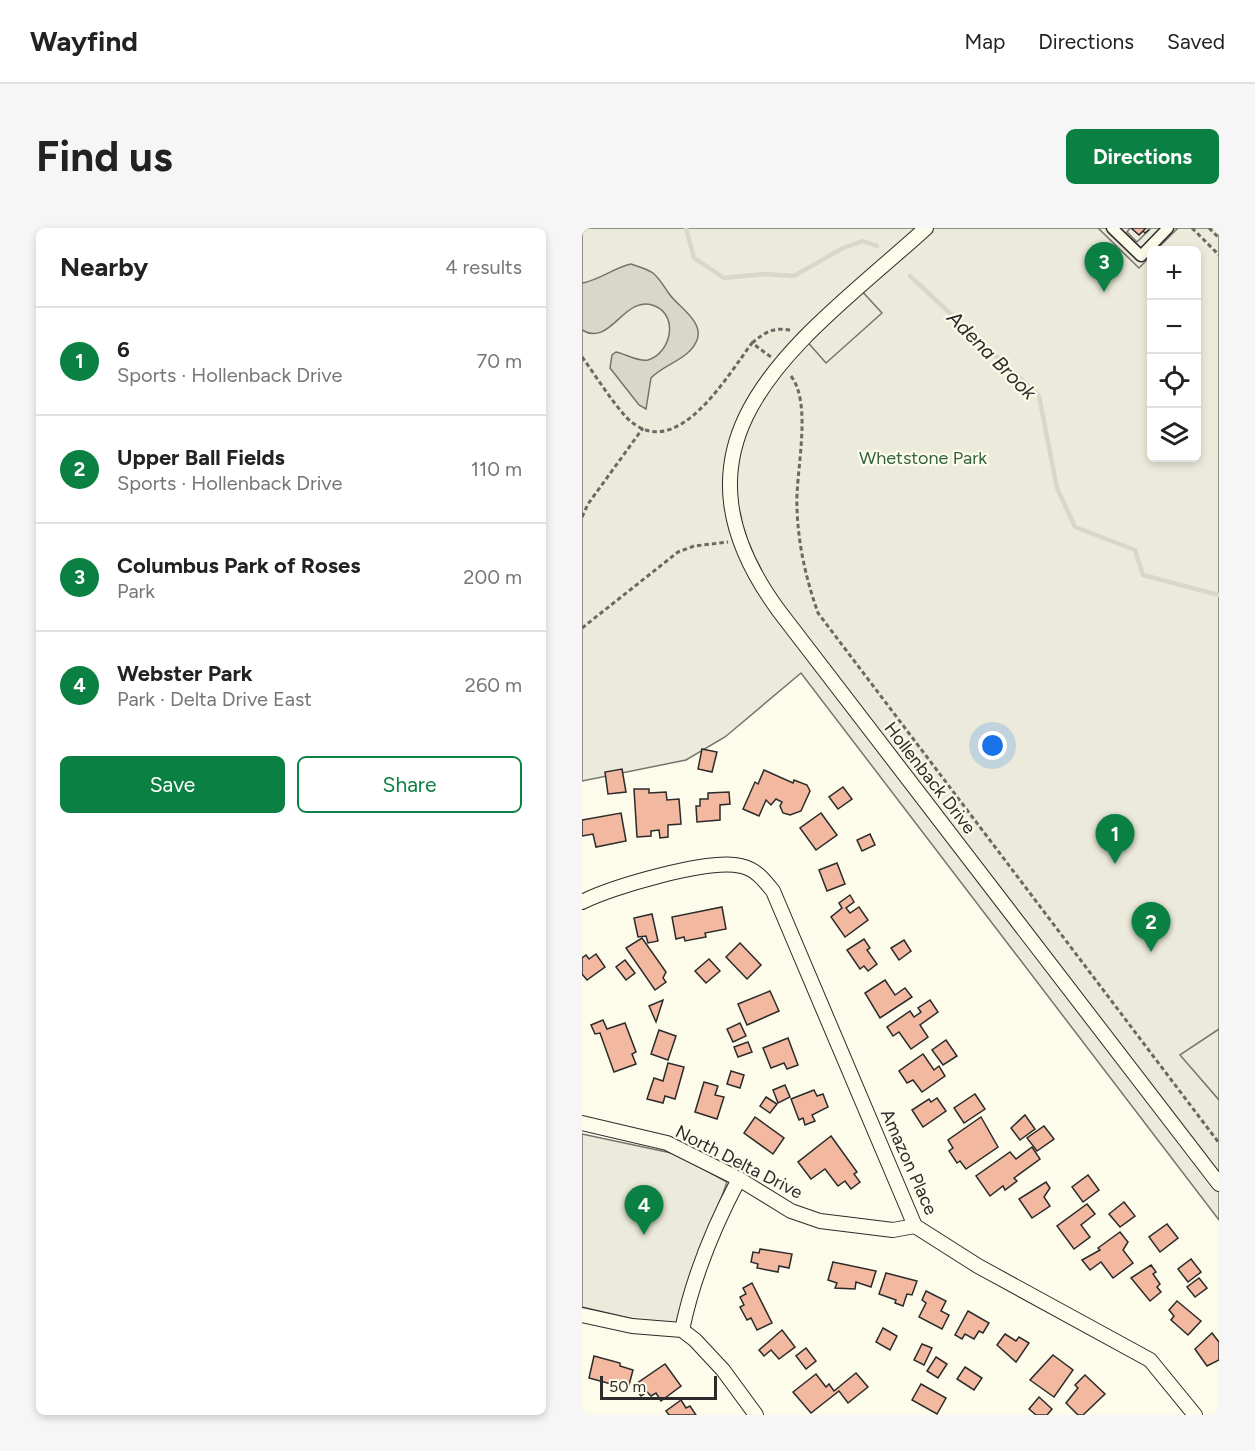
<!DOCTYPE html>
<meta charset="utf-8">
<style>
:root{--surface:#fff;--page:#f6f6f6;--text:#222;--muted:#767676;--line:#e0e0e0;--accent:#0b8043}
body{margin:0;font-family:Figtree,sans-serif;background:var(--page);color:var(--text)}
.controls{position:absolute;right:18px;top:18px;display:grid;overflow:hidden;border-radius:9px;box-shadow:0 3px 9px #0003}
.controls button{width:54px;height:54px;display:grid;place-items:center;padding:0;border:0;border-bottom:2px solid var(--line);background:var(--surface);color:var(--text);font:30px sans-serif}
.scale{position:absolute;left:18px;bottom:15px;width:117px;box-sizing:border-box;padding-left:6px;border:3px solid #2b2b2b;border-top:0;font-size:16px;line-height:21px;white-space:nowrap;color:#2b2b2b;-webkit-text-stroke:4px #fdfbea;paint-order:stroke}
.you{position:absolute;left:411px;top:518px;width:21px;height:21px;margin:-15px;border:4px solid #fff;border-radius:50%;background:#1a73e8;box-shadow:0 0 0 9px #1a73e833}
.badge{display:grid;place-items:center;width:39px;height:39px;border-radius:50%;background:var(--accent);color:#fff;font-size:20px;font-weight:700}
.pin{position:absolute;translate:-50% -50px;filter:drop-shadow(0 2px 3px #0008)}
.pin::after{content:'';position:absolute;top:32px;width:21px;height:18px;background:inherit;clip-path:polygon(0 0,100% 0,50% 100%)}
.list{margin:0;padding:0;list-style:none}
h2{display:flex;justify-content:space-between;align-items:center;height:78px;margin:0;padding:0 24px;font-size:26px}
h2 small{font-size:20px;font-weight:400;color:var(--muted)}
.list li{display:grid;grid-template-columns:39px 1fr auto;gap:18px;align-items:center;box-sizing:border-box;height:108px;padding:0 24px;border-top:2px solid var(--line)}
.list b{display:block;font-size:22px;white-space:nowrap}
.list p{margin:0;font-size:20px;white-space:nowrap;color:var(--muted)}
.list em{font-size:20px;font-style:normal;color:var(--muted)}
.actions{display:flex;gap:12px;padding:18px 24px}
.actions a{flex:1;padding:14px 0;border:2px solid var(--accent);border-radius:9px;text-align:center;font-size:21px;color:var(--accent)}
.actions .main{background:var(--accent);color:#fff}
.icon{flex:none;width:33px;height:33px;fill:none;stroke:currentColor;stroke-width:2;stroke-linecap:round;stroke-linejoin:round}
.map{position:relative;flex:none;width:637px;height:1187px;overflow:hidden;border-radius:9px}
header{display:flex;align-items:center;gap:36px;box-sizing:border-box;height:84px;padding:0 30px;background:var(--surface);border-bottom:2px solid var(--line)}
header strong{font-size:28px}
nav{display:flex;gap:33px;margin-inline-start:auto;font-size:21px}
.intro{display:flex;align-items:center;justify-content:space-between;box-sizing:border-box;height:144px;padding:0 36px}
h1{margin:0;font-size:42px}
.button{padding:15px 27px;border-radius:9px;background:var(--accent);color:#fff;font-size:21px;font-weight:700}
main{display:flex;gap:36px;padding:0 36px}
aside{flex:1;background:var(--surface);border-radius:9px;box-shadow:0 3px 9px #0003}
.map>svg:first-child{display:block}
</style>
<header>
<strong>Wayfind</strong>
<nav><a>Map</a><a>Directions</a><a>Saved</a></nav>
</header>
<div class="intro"><h1>Find us</h1><a class="button">Directions</a></div>
<main>
<aside>
<h2>Nearby<small>4 results</small></h2>
<ul class="list">
<li><span class="badge">1</span><div><b>6</b><p>Sports · Hollenback Drive</p></div><em>70 m</em></li>
<li><span class="badge">2</span><div><b>Upper Ball Fields</b><p>Sports · Hollenback Drive</p></div><em>110 m</em></li>
<li><span class="badge">3</span><div><b>Columbus Park of Roses</b><p>Park</p></div><em>200 m</em></li>
<li><span class="badge">4</span><div><b>Webster Park</b><p>Park · Delta Drive East</p></div><em>260 m</em></li>
</ul>
<div class="actions"><a class="main">Save</a><a>Share</a></div>
</aside>
<div class="map">
<svg width="637" height="1187" viewBox="0 0 637 1187">
<rect width="100%" height="100%" fill="#fdfbea"/>
<!-- green -->
<g fill="#ecebdb" stroke="#74746e" stroke-width="1.5" fill-rule="evenodd">
<path d="M0,0H637V992L219,445L143,509L104,532L0,553ZM570,22H614V230H570Z"/>
<path d="M0,906L94,926L145,954L94,1095H68L0,1079Z"/>
</g>
<!-- parking -->
<g fill="#eceadb" stroke="#74746e" stroke-width="1.5">
<path d="M516,0H548L545,4L555,14L569,0H596L574,22H570L569,28L557,40Z"/>
<path d="M277,60L300,85L244,135L222,110Z"/>
<path d="M637,801V872L598,827Z"/>
</g>
<!-- water -->
<path fill="#d8d7c9" stroke="#74746e" stroke-width="1.5" d="M49,36C57,39 65,41 71,45C79,52 82,59 88,67C97,79 122,94 115,112C108,131 82,136 69,150L64,181L57,177L28,140L30,127L34,124C44,126 56,134 66,132C89,125 97,88 73,78C42,65 29,120 0,102V55C18,52 31,40 49,36Z"/>
<g fill="none" stroke-linecap="round" stroke-linejoin="round">
<!-- stream -->
<g stroke="#d8d7c9" stroke-width="4.5">
<path d="M104,0L112,30L142,50L182,46L212,48L261,20L281,13L295,18"/>
<path d="M0,4L5,0"/>
<path d="M328,48L457,168L475,260L493,299L553,322L561,347L637,367"/>
</g>
</g>
<!-- building -->
<g fill="#f2b8a0" stroke="#2b2b2b" stroke-width="1.5">
<path d="M549,0H564L557,7Z"/>
<path d="M120,521L135,524L130,544L116,541Z"/>
<path d="M40,541L44,564L26,566L23,544Z"/>
<path d="M182,542L211,555L212,552L225,557L228,563L219,583L208,587L201,585L198,578L200,574L194,571L189,577L184,572L177,588L161,581L173,554L176,556Z"/>
<path d="M261,559L270,571L256,581L247,569Z"/>
<path d="M52,561H67V565L84,564L85,572L97,571L99,596L86,597V609L78,610L77,602L69,603V608L55,609Z"/>
<path d="M147,564L148,576L138,577V592L115,594L114,578H118V571H126V565Z"/>
<path d="M39,585L44,613L14,619L11,606L0,608V592Z"/>
<path d="M239,585L255,607L234,622L218,600Z"/>
<path d="M288,606L293,617L280,623L275,612Z"/>
<path d="M255,635L263,656L245,663L237,642Z"/>
<path d="M268,667L272,674L264,680L268,685L277,679L286,692L263,709L249,689L260,680L257,675Z"/>
<path d="M140,679L144,701L123,705L124,709L103,713L102,709L94,711L90,689Z"/>
<path d="M70,686L76,713L66,715L64,708L56,709L52,690Z"/>
<path d="M60,710L84,744L81,750L84,754L73,762L44,720Z"/>
<path d="M282,711L288,720L285,722L295,736L286,743L282,738L278,741L265,722Z"/>
<path d="M322,712L329,723L317,732L309,720Z"/>
<path d="M158,715L179,737L165,751L144,729Z"/>
<path d="M14,726L23,739L5,752L0,746V730L4,727L7,731Z"/>
<path d="M127,731L138,743L124,755L113,743Z"/>
<path d="M43,732L53,745L44,752L34,739Z"/>
<path d="M303,752L313,767L323,760L330,769L298,790L283,765Z"/>
<path d="M188,763L197,783L165,797L156,776Z"/>
<path d="M81,772L74,794L67,778Z"/>
<path d="M348,772L356,784L338,797L346,809L329,821L317,804L311,808L305,799L328,783L332,789L339,784L336,780Z"/>
<path d="M21,792L25,801L43,795L54,824L50,826L54,836L32,844L18,805L13,806L9,797Z"/>
<path d="M158,795L164,808L151,814L145,801Z"/>
<path d="M77,802L94,808L86,832L69,826Z"/>
<path d="M206,810L216,837L205,841L202,835L189,840L181,820Z"/>
<path d="M364,812L375,828L361,837L350,822Z"/>
<path d="M166,814L170,824L156,829L152,819Z"/>
<path d="M341,826L352,842L357,838L363,848L340,864L331,852L325,855L317,843Z"/>
<path d="M86,835L102,839L93,871L83,868L81,875L65,871L72,850L81,853Z"/>
<path d="M149,843L162,847L158,860L145,856Z"/>
<path d="M122,854L136,858L133,867L142,869L135,891L113,884Z"/>
<path d="M203,857L208,869L196,875L191,862Z"/>
<path d="M232,862L235,868L241,866L246,879L230,887L233,893L223,897L221,890L217,892L209,871Z"/>
<path d="M393,866L403,881L382,895L372,880Z"/>
<path d="M184,869L195,876L188,885L178,878Z"/>
<path d="M355,870L364,883L341,899L330,882L347,871L349,874Z"/>
<path d="M443,887L453,901L438,912L429,900Z"/>
<path d="M173,889L202,910L191,926L162,905Z"/>
<path d="M399,889L416,919L384,941L378,933L375,935L367,923L371,920L366,912Z"/>
<path d="M462,898L472,911L455,923L445,910Z"/>
<path d="M249,908L275,944L272,946L278,954L269,961L263,953L256,958L243,941L229,951L216,934Z"/>
<path d="M450,919L458,931L432,950L435,953L423,962L421,958L408,968L394,948L428,924L434,931Z"/>
<path d="M506,947L517,962L501,974L490,959Z"/>
<path d="M464,954L468,960L462,969L468,978L450,990L437,971Z"/>
<path d="M542,974L553,988L538,999L527,986Z"/>
<path d="M505,976L513,986L499,997L508,1009L492,1021L475,998Z"/>
<path d="M585,996L596,1010L578,1024L567,1009Z"/>
<path d="M538,1004L546,1014L541,1022L551,1035L531,1050L519,1034L508,1042L500,1032L518,1022L516,1020Z"/>
<path d="M178,1021L210,1026L207,1040L197,1038L196,1044L175,1040L176,1036L169,1034L171,1024L177,1025Z"/>
<path d="M609,1031L619,1044L606,1054L596,1041Z"/>
<path d="M251,1034L294,1043L289,1059L274,1054L273,1061L253,1060L255,1055L246,1052Z"/>
<path d="M569,1037L574,1044L571,1046L578,1056L575,1059L579,1064L568,1073L549,1050Z"/>
<path d="M304,1045L335,1053L330,1067L325,1066L321,1078L313,1075L314,1072L297,1066Z"/>
<path d="M617,1050L625,1060L613,1069L605,1059Z"/>
<path d="M170,1055L190,1095L175,1102L169,1090L165,1092L158,1079L162,1077L158,1069L164,1066L161,1060Z"/>
<path d="M344,1063L364,1073L359,1083L367,1087L360,1101L337,1089L344,1075L340,1072Z"/>
<path d="M595,1073L619,1093L606,1107L589,1092L592,1088L587,1082Z"/>
<path d="M386,1083L407,1095L401,1105L397,1103L392,1111L383,1106L380,1111L373,1107Z"/>
<path d="M301,1100L315,1108L308,1122L294,1114Z"/>
<path d="M200,1102L213,1119L197,1131L189,1122L182,1128L177,1122Z"/>
<path d="M630,1105L637,1114V1132L625,1138L613,1121Z"/>
<path d="M423,1106L434,1113L437,1109L447,1115L434,1134L415,1117Z"/>
<path d="M340,1116L350,1120L342,1137L332,1132Z"/>
<path d="M224,1120L234,1133L224,1141L214,1128Z"/>
<path d="M471,1127L491,1142L472,1169L448,1152Z"/>
<path d="M12,1128L38,1135V1138L51,1142L47,1157L34,1153L33,1157L7,1150Z"/>
<path d="M354,1129L365,1136L356,1150L345,1143Z"/>
<path d="M83,1136L99,1158L79,1173L74,1165L69,1168L65,1164L59,1168L51,1158Z"/>
<path d="M383,1139L400,1150L392,1162L375,1151Z"/>
<path d="M274,1145L286,1159L266,1175L257,1163L229,1185L211,1164L234,1146L244,1159L247,1156L252,1163Z"/>
<path d="M503,1147L523,1166L501,1187H496L484,1175L496,1160L493,1157Z"/>
<path d="M339,1156L364,1170L355,1186L330,1172Z"/>
<path d="M457,1169L470,1181L465,1187H454L447,1181Z"/>
<path d="M99,1172L104,1180L108,1178L114,1187H87L84,1183Z"/>
</g>
<g fill="none" stroke-linecap="round" stroke-linejoin="round">
<!-- pedestrian casing -->
<g stroke="#2b2b2b" stroke-width="13">
<path id="pedestrian" d="M530,0L559,28L586,0"/>
</g>
<!-- minor casing -->
<g stroke="#2b2b2b" stroke-width="16">
<g id="minor">
<path d="M344,0C223,110 67,206 197,383L637,956"/>
<path d="M0,674C30,659 127,630 159,638C174,641 182,652 191,663L333,998L396,1038L568,1132L613,1187"/>
<path d="M0,895L85,915L157,951L209,983L238,993L311,1002L333,998"/>
<path d="M0,1087L50,1098L100,1102L113,1112L141,1142L174,1187"/>
<path d="M100,1102C111,1049 131,1000 157,951"/>
</g>
</g>
<!-- path -->
<g stroke="#6a6964" stroke-width="3" stroke-dasharray="4.5 3" stroke-linecap="butt">
<path d="M610,0L637,27"/>
<path d="M627,0L637,10"/>
<path d="M170,115C183,104 193,98 211,103"/>
<path d="M0,129C14,148 28,171 44,189C93,239 145,148 170,115L189,129"/>
<path d="M209,148C231,177 213,245 215,280C216,316 224,351 236,385L637,915"/>
<path d="M0,289L6,276L61,200"/>
<path d="M0,400L96,324L112,318L146,314"/>
</g>
<!-- pedestrian -->
<use href="#pedestrian" stroke="#fdfbea" stroke-width="10"/>
<!-- minor -->
<use href="#minor" stroke="#fdfbea" stroke-width="14"/>
<!-- fence -->
<path stroke="#2b2b2b" stroke-width="1.5" stroke-dasharray="8 3" stroke-linecap="butt" d="M561,3L563,5L569,0"/>
</g>
<g text-anchor="middle" stroke-width="4.5" stroke-linejoin="round" paint-order="stroke">
<!-- park labels -->
<g font-size="18" fill="#34623c" stroke="#fdfbea">
<text x="341" y="236">Whetstone Park</text>
</g>
<!-- street labels -->
<g font-size="18" fill="#2b2b2b" stroke="#fdfbea">
<text transform="translate(348 550) rotate(52)" y="6">Hollenback Drive</text>
<text transform="translate(157 934) rotate(27)" y="6">North Delta Drive</text>
<text transform="translate(327 934) rotate(66)" y="6">Amazon Place</text>
</g>
<!-- water labels -->
<g font-size="20" font-style="italic" fill="#2b2b2b" stroke="#fdfbea">
<text transform="translate(410 127) rotate(45)" y="7">Adena Brook</text>
</g>
</g>
</svg>
<div class="controls">
<button>+</button>
<button>−</button>
<button><svg class="icon" aria-label="locate" viewBox="0 0 24 24"><circle cx="12" cy="12" r="6"/><path d="M12 2v4M12 18v4M2 12h4M18 12h4"/></svg></button>
<button><svg class="icon" aria-label="layers" viewBox="0 0 24 24"><path d="M12 4l9 5-9 5-9-5zM3 14l9 5 9-5"/></svg></button>
</div>
<div class="scale">50 m</div>
<div class="you"></div>
<div class="pin badge" style="left:533px;top:636px">1</div>
<div class="pin badge" style="left:569px;top:724px">2</div>
<div class="pin badge" style="left:522px;top:64px">3</div>
<div class="pin badge" style="left:62px;top:1007px">4</div>
</div>
</main>
